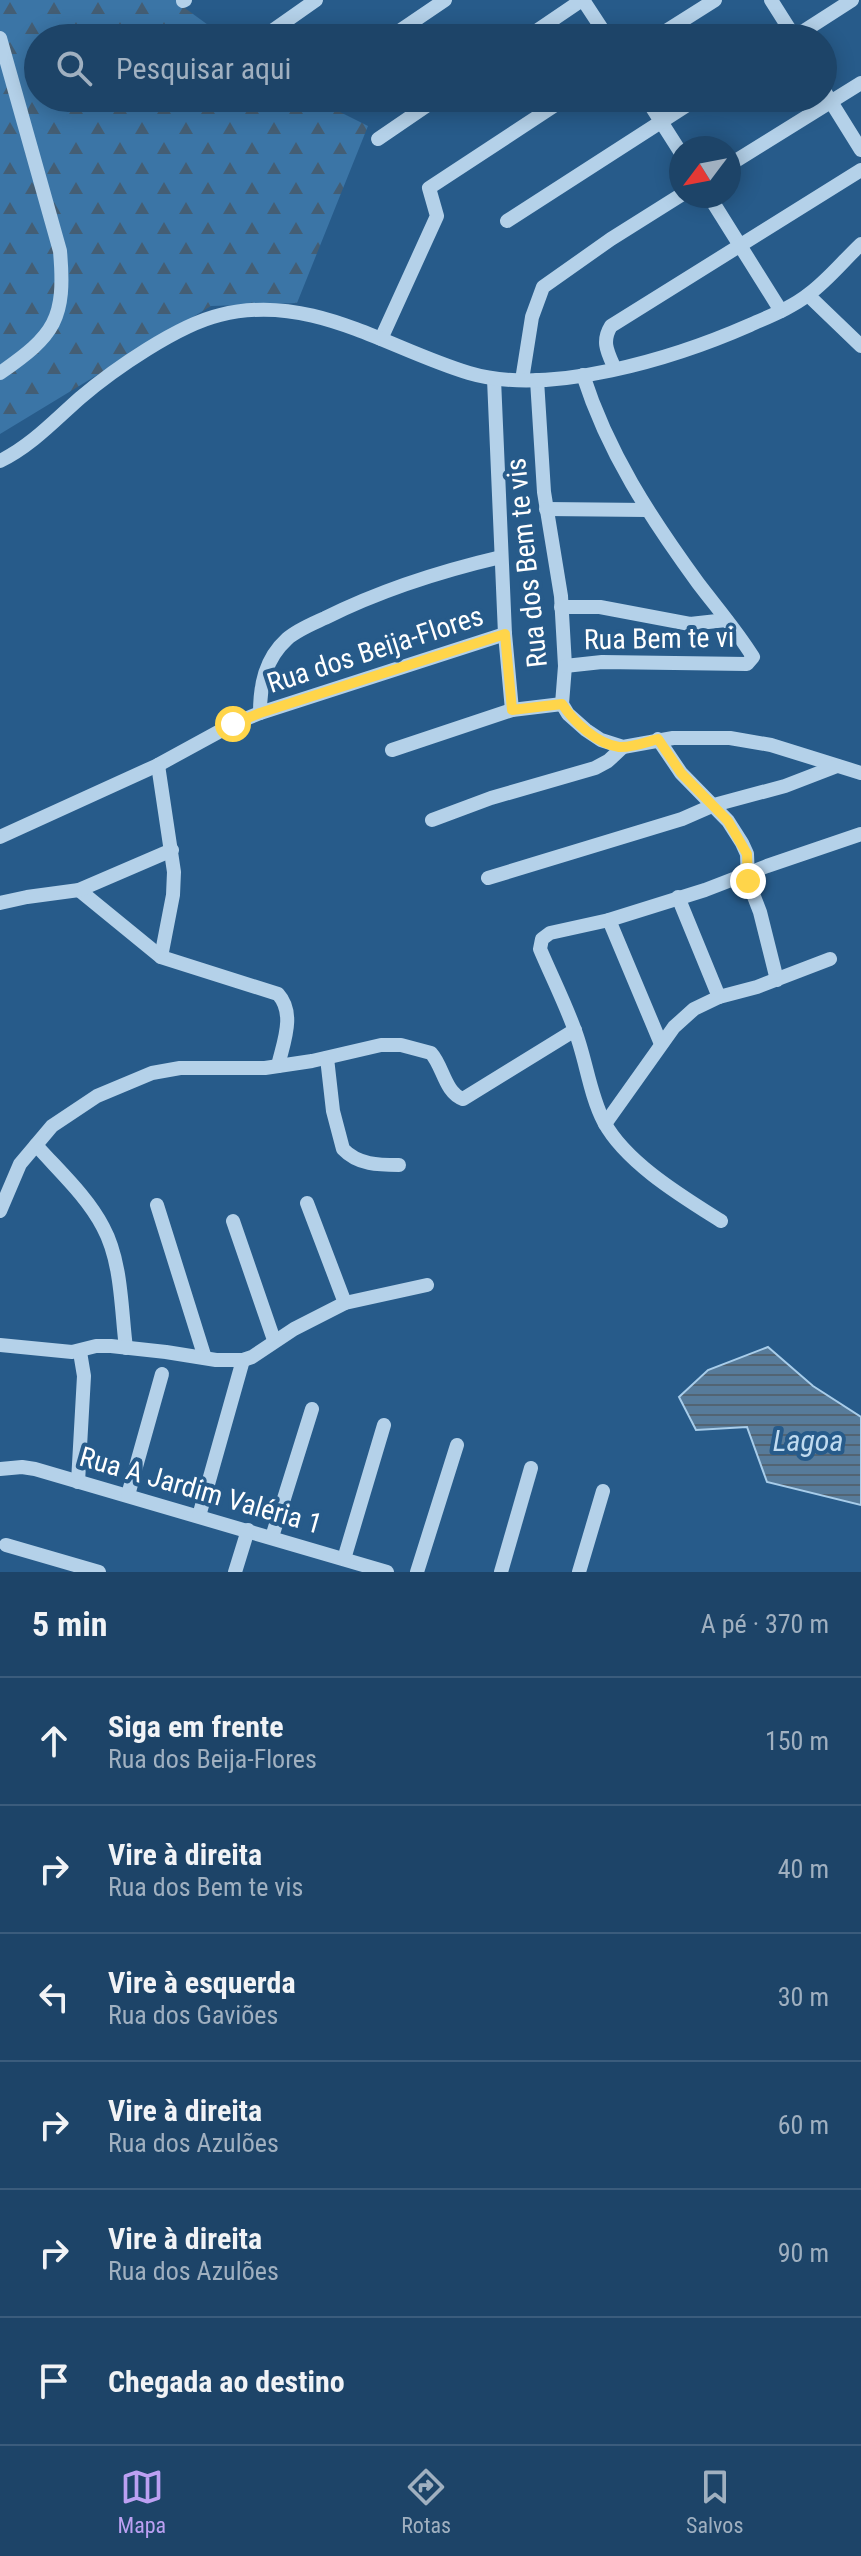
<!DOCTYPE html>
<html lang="pt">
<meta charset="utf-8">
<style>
:root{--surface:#1d4468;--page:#254b6e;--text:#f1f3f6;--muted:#a0b0c0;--line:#3b5c7c;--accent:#bca0f2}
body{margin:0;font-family:"Roboto Condensed",sans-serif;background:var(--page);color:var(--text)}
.compass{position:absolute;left:669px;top:136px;width:72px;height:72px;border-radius:50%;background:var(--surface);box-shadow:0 4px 20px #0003;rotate:238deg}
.stop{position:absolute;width:24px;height:24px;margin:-18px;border:6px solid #ffd54a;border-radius:50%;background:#fff}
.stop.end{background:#ffd54a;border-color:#fff;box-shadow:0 2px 8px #0008}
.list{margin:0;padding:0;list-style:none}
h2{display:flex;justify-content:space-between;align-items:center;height:104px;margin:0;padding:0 32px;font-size:34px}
h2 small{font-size:26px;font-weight:400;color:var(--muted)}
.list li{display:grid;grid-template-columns:52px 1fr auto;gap:24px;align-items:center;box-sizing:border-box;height:128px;padding:0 32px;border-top:2px solid var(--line)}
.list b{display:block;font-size:30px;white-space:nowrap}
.list p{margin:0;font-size:26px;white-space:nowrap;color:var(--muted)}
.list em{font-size:26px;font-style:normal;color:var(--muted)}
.icon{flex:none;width:44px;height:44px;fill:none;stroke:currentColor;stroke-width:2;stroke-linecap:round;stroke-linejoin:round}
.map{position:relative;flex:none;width:861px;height:1572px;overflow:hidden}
.search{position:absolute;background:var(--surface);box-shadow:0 4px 20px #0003;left:24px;right:24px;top:24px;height:88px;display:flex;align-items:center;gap:20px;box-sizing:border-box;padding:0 28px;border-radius:44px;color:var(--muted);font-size:30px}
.sheet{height:872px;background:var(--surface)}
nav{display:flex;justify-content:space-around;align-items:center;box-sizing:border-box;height:112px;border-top:2px solid var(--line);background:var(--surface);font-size:22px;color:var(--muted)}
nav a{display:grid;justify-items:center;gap:4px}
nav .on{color:var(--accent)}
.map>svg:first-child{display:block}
</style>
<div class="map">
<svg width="861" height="1572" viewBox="0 0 861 1572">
<defs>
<pattern id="forest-firs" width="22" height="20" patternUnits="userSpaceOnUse" patternTransform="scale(2)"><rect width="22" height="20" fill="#3b75a6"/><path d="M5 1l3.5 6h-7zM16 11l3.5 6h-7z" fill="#445e74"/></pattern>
<pattern id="water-rules" width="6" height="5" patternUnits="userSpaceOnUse" patternTransform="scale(2)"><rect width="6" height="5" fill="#577b9a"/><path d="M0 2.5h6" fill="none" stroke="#526473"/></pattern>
</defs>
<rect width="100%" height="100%" fill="#275b8a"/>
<!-- forest -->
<path fill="url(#forest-firs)" d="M0,0H182V6L226,38H38V98H312L368,126L297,303L211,306L0,434Z"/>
<!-- water -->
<path fill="url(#water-rules)" stroke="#a8cdea" stroke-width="2" d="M768,1347L813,1386L861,1417V1505L767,1482L747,1427L696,1430L679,1397L708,1370Z"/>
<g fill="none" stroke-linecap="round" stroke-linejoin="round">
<!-- minor -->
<g stroke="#b4d1e9" stroke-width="14">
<path d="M583,0L608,38"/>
<path d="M771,0L795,38"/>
<path d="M183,1L185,0"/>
<path d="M0,38L60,251C66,319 55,335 0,373"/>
<path d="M262,38L316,0"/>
<path d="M389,38L445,0"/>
<path d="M526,38L582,0"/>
<path d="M655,38L715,0"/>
<path d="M793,38L852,0"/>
<path d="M823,89L861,150"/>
<path d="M646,98L681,153"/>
<path d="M378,139L438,98"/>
<path d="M729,165L861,83"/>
<path d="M709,196L781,311"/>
<path d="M507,221L698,98"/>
<path d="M808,295L861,346"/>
<path d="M381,339L437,216L429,188L566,98"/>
<path d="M615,369C608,353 601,342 611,326L861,170"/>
<path d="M494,379L505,634L512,710"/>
<path d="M522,380L532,317L543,287L611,239L681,195"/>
<path d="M537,380L544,492L561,596L565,666L562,704L568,714L586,730L601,740L623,747L673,738H730L771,745L861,773"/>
<path d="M0,461C31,446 55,420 80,398C114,369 178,325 220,315C311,292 386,348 469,373C549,397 675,358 750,325C770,316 791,308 809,294C828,280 844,260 861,244"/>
<path d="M546,509L647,510"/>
<path d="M561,607H600L690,624L726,620"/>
<path d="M565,666L602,662L747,664L753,657C737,631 717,608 698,583C650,517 608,453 583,375"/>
<path d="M260,713C260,685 265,659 287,639C297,630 312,624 325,618C381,590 441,571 501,557"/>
<path d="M658,739L681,773L728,821L742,843L747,854L748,881L760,912L777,980"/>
<path d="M392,750L512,710L562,704"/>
<path d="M158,765L174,872L173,895L161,957"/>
<path d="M432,820L491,798L595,768L608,761L623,747"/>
<path d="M0,837L158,765L233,724L260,713L505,634"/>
<path d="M488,878L682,819L714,805L785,786L837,766"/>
<path d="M79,890L161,957L278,994C296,1014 283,1043 278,1066"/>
<path d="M678,897L719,997"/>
<path d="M0,903L27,897L79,890L172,850"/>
<path d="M609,920L661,1044"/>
<path d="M327,1058L333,1111L343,1149C358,1165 379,1165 399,1165"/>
<path d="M605,1124L674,1027L694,1009L719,997L757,987L830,959"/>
<path d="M36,1145C58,1170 87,1196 103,1227C122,1262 121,1309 126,1348"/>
<path d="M307,1203L345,1303"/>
<path d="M157,1205L205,1358"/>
<path d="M0,1211L20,1164L52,1126L97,1096L152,1073L180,1068H265L312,1061L381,1045H401L431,1053C443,1066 445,1093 463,1099L575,1030"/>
<path d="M233,1221L274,1340"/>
<path d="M721,1221C683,1197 626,1163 604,1122C589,1093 586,1058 574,1028C564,1001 551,975 540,949L542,939L550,933L609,920L705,890L767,866L861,834"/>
<path d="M0,1345L72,1352L96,1346H111L166,1352L216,1360H243L252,1357L294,1329L345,1303L427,1285"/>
<path d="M0,1469L22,1467L35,1469L387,1572"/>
<path d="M78,1482L84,1376L80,1352"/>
<path d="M128,1495L162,1374"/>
<path d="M199,1516L243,1360"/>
<path d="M272,1537L312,1409"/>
<path d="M6,1545L99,1572"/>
<path d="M344,1559L384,1425"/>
<path d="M235,1572L248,1530"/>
<path d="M417,1572L457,1445"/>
<path d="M501,1572L531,1468"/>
<path d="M579,1572L603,1491"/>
</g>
</g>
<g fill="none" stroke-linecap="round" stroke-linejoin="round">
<!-- route -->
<path stroke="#ffd54a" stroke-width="10" d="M233,724L260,713L505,634L512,710L562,704C574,722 597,744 619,747C631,748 647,742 658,739L681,773L728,821L747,854L748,881"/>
</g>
<g text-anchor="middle" stroke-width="8" stroke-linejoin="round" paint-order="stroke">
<!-- street labels -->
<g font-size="28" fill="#fff" stroke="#275b8a">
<text transform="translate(526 563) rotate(-96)" y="10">Rua dos Bem te vis</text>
<text transform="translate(659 638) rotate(-1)" y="10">Rua Bem te vi</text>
<text transform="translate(375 649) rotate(-18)" y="10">Rua dos Beija-Flores</text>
<text transform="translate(201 1490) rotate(16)" y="10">Rua A Jardim Valéria 1</text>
</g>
<!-- water labels -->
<g font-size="30" font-style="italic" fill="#c0dbf0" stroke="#275b8a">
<text x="808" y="1451">Lagoa</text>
</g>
</g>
</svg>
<svg class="compass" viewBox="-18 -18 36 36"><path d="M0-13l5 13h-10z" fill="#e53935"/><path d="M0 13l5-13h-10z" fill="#a0b0c0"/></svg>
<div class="stop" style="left:233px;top:724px"></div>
<div class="stop end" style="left:748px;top:881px"></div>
<div class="search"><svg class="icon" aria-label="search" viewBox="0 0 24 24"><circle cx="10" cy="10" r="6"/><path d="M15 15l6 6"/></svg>Pesquisar aqui</div>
</div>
<section class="sheet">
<h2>5 min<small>A pé · 370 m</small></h2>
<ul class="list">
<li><svg class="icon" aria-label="ahead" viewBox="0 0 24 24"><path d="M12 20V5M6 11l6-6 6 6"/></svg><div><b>Siga em frente</b><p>Rua dos Beija-Flores</p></div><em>150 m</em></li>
<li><svg class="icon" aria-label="right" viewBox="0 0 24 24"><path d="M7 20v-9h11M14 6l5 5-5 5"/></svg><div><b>Vire à direita</b><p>Rua dos Bem te vis</p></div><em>40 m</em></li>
<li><svg class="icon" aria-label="left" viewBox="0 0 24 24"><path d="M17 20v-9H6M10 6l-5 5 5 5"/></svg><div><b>Vire à esquerda</b><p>Rua dos Gaviões</p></div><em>30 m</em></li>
<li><svg class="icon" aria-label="right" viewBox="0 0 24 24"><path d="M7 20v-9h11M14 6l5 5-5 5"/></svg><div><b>Vire à direita</b><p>Rua dos Azulões</p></div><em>60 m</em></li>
<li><svg class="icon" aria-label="right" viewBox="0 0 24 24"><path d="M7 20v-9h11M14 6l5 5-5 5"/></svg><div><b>Vire à direita</b><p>Rua dos Azulões</p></div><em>90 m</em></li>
<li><svg class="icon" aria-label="arrive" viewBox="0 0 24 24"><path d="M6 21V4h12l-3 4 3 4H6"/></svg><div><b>Chegada ao destino</b></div></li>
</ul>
</section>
<nav>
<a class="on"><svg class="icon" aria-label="map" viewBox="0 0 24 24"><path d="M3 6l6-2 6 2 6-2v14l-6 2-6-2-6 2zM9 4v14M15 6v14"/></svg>Mapa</a>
<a><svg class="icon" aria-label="directions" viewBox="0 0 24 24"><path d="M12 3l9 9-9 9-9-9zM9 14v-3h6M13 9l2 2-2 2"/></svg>Rotas</a>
<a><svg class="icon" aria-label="saved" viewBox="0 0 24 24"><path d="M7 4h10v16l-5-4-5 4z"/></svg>Salvos</a>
</nav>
